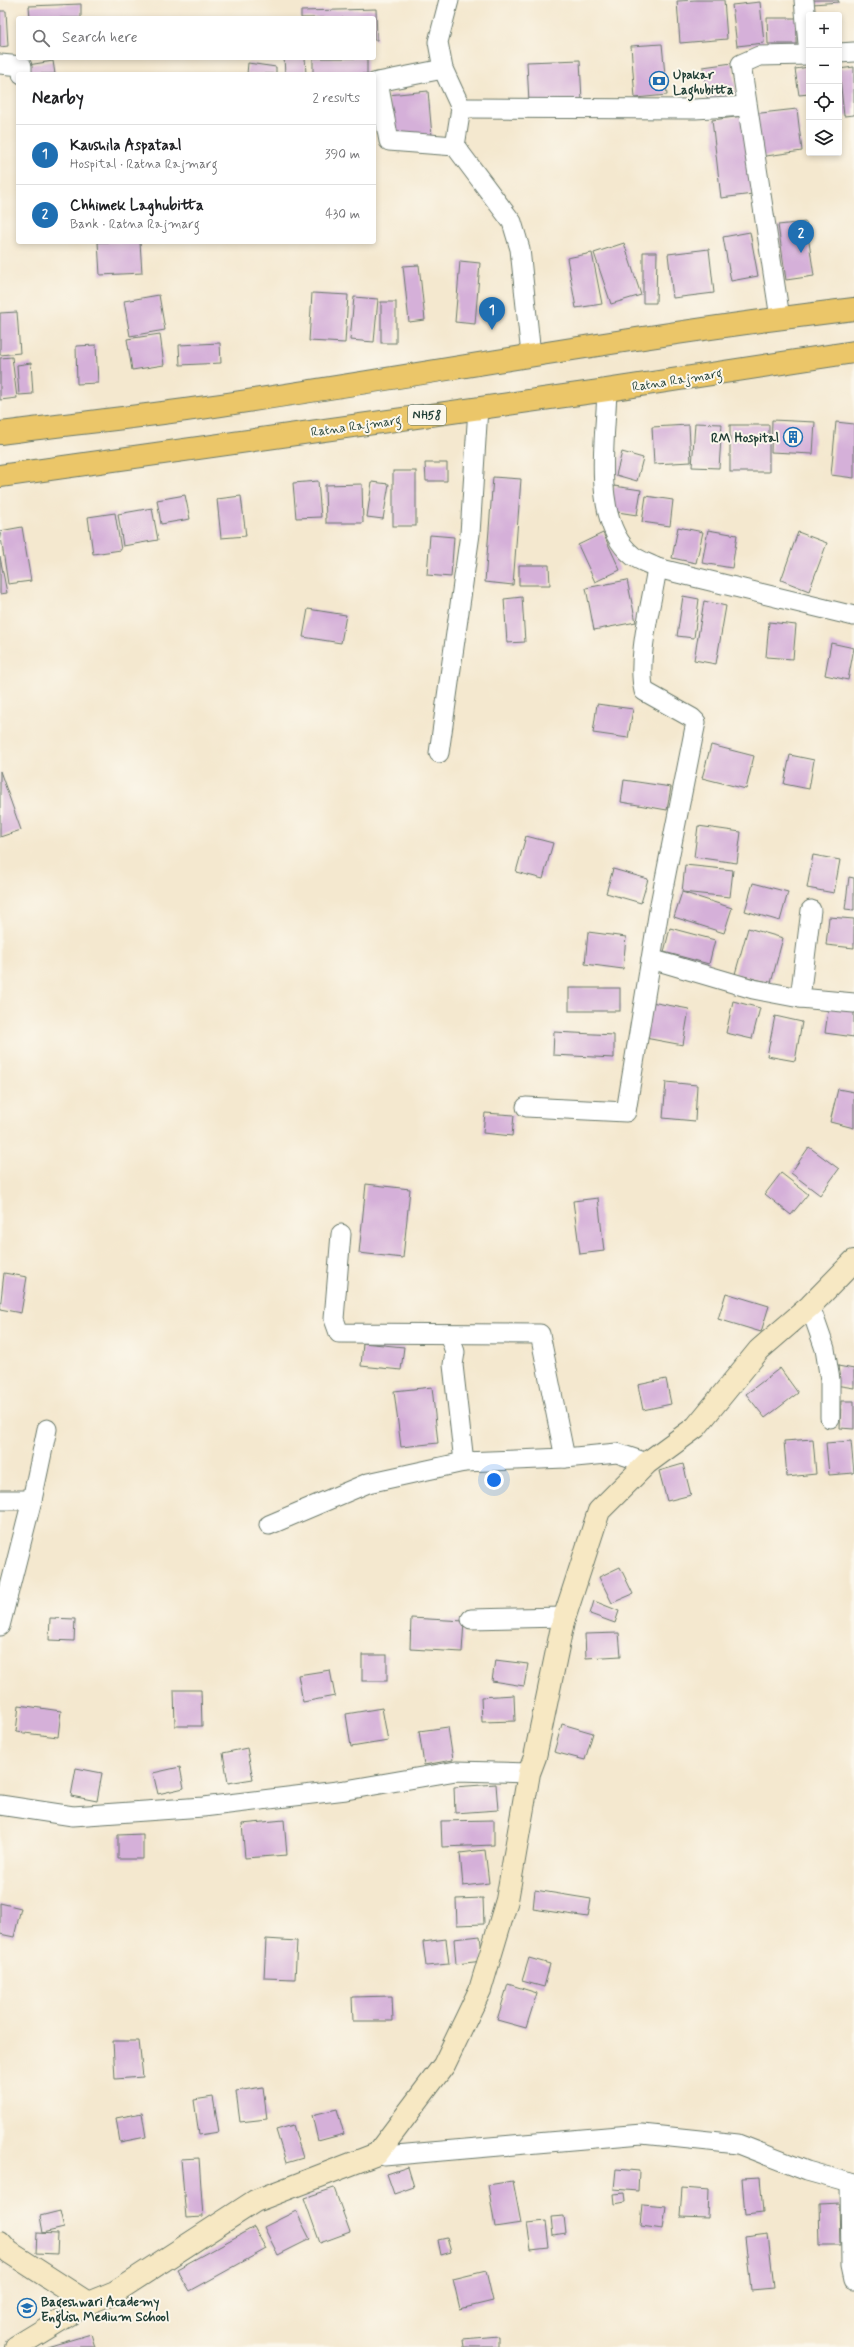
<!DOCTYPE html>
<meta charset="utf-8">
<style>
:root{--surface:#fff;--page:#f2f2f2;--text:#202124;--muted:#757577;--line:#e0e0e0;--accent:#1f6fb2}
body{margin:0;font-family:Mynerve,sans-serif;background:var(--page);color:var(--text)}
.controls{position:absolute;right:12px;top:12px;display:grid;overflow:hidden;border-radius:4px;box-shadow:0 2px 6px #0003}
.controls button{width:36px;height:36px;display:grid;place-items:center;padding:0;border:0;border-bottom:1px solid var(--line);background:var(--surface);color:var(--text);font:20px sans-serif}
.you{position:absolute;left:494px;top:1480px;width:14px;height:14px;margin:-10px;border:3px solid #fff;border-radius:50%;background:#1a73e8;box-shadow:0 0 0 6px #1a73e833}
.badge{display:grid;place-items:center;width:26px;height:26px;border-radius:50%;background:var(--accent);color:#fff;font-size:13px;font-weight:700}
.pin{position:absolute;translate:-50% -33px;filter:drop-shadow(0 1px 2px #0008)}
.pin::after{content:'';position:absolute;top:21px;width:14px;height:12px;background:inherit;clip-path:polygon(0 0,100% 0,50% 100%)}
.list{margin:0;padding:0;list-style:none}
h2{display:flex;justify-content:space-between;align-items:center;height:52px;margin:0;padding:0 16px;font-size:17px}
h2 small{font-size:13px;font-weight:400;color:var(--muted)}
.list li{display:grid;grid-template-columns:26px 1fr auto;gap:12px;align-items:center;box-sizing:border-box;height:60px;padding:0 16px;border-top:1px solid var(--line)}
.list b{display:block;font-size:15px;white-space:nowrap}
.list p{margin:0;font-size:13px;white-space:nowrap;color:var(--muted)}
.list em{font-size:13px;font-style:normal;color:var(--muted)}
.icon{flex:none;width:22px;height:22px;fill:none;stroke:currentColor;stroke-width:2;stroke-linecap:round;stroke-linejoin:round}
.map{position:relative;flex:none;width:854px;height:2347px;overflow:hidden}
.search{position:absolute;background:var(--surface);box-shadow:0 2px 6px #0003;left:16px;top:16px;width:360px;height:44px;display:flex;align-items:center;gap:10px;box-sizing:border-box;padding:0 14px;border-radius:4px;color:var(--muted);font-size:15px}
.panel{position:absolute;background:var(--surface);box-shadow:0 2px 6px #0003;left:16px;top:72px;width:360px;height:172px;border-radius:4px}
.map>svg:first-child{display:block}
</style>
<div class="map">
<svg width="854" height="2347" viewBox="0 0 854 2347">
<rect width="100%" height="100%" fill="#fbf7ec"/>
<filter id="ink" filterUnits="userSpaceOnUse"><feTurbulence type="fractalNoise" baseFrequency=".025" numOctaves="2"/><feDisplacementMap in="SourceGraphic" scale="8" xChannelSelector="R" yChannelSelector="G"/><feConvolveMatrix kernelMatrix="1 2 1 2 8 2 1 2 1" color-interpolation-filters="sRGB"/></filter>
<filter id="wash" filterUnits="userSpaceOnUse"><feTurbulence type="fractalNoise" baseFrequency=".012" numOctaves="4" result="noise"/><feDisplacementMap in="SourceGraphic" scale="16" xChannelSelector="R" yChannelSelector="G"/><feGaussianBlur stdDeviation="0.9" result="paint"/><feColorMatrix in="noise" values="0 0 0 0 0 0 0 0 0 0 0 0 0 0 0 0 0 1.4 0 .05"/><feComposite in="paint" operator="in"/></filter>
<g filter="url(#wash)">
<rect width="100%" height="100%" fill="#f4e8cf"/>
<g id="blocks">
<!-- building -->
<g fill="#d5b0d9">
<path d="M695,0H724L727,39L680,43L677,1Z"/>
<path d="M812,0H838L839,2L813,4Z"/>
<path d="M760,2L764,43L737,46L732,5Z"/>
<path d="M81,4V18H30L29,6Z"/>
<path d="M376,9L377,40H374V18H301V11Z"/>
<path d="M0,11H6L8,46L0,47Z"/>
<path d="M767,18H797V44H768Z"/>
<path d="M662,44L667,95L635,98L631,46Z"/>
<path d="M284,58H305L306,74H285Z"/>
<rect x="313" y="58" width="54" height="16"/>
<path d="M580,60L582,101L529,103L527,62Z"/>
<path d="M53,61L55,74H23L22,66Z"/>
<path d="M248,63L276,67V74H247Z"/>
<path d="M732,63L737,99L708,103L703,67Z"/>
<path d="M809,67V94L799,95L795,69Z"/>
<path d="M854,67V115L844,116L839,69Z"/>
<path d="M428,91L432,136L393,140L388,95Z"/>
<path d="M797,109L802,151L759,157L752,114Z"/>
<path d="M743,116L753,194L721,198L712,120Z"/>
<path d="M806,222L814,276L786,280L778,225Z"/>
<path d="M750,232L758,276L731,281L723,237Z"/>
<path d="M98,242H140L142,273L100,275Z"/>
<path d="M624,243L641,295L611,304L594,253Z"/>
<path d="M709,249L714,293L673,298L668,254Z"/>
<path d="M643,252H657L656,303H643Z"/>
<path d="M592,253L602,304L576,308L567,258Z"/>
<path d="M460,261L480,263L475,324L455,322Z"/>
<path d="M419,265L425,320L409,322L403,266Z"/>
<path d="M312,293L348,295L345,343L309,341Z"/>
<path d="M159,295L165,330L130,336L124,301Z"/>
<path d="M354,297L378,299L374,342L350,340Z"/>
<rect x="381" y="302" width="15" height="41"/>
<path d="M17,312L20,353L0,355V313Z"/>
<path d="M160,334L164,365L132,370L127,339Z"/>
<path d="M220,343L221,363L180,365L179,345Z"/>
<path d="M96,345L98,383L77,384L76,346Z"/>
<path d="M12,357L17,398L0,400V358Z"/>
<path d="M31,363L33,394L19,395L17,365Z"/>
<path d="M772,420L815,422L813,454L771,452Z"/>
<path d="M836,422L854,424V478L831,475Z"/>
<path d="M695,423L722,424L719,468L692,467Z"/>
<path d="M689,425L691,462L654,464L652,427Z"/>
<rect x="730" y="425" width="39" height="47"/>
<path d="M622,452L643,458L637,481L616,475Z"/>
<path d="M425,463H447V481H426Z"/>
<rect x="393" y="471" width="23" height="55"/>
<path d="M493,477L521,479L513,585L485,582Z"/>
<path d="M318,481L321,517L296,518L293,483Z"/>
<path d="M372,482L389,484L383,519L367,517Z"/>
<path d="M362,484L363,523H326L325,485Z"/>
<path d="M614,486L641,490L637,515L611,511Z"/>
<path d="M185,495L190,519L161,524L157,500Z"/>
<path d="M241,496L246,536L221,538L217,499Z"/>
<path d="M646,496L673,500L670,526L642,522Z"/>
<path d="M152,508L158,540L123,546L118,514Z"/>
<path d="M115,513L121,550L93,554L88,517Z"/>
<path d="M22,527L31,581L8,584L0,531Z"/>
<path d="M678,527L703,532L696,563L672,558Z"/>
<path d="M708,530L737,535L732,568L702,563Z"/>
<path d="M798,532L827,543L809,591L781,580Z"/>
<path d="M603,533L620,570L595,582L578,545Z"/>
<path d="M430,535L454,537L451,577L427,575Z"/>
<path d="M0,557L7,593L0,594Z"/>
<path d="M519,565H549L550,585H519Z"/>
<path d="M627,580L636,622L594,630L586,588Z"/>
<path d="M683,596L699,599L694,638L677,636Z"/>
<path d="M522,597L525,642L507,643L504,599Z"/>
<path d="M704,601L726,606L716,664L694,660Z"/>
<path d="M308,609L346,615L341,643L303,637Z"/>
<path d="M769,622L796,625L793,659L766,657Z"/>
<path d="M831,643L854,648L848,680L825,675Z"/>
<path d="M597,704L633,709L628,738L593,733Z"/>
<path d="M711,745L754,756L746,789L702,778Z"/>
<path d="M790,755L814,760L809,789L784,784Z"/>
<path d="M0,771L21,830L0,837Z"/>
<path d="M624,780L671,787L667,810L621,802Z"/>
<path d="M698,826L741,832L737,863L694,857Z"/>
<path d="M526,836L553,843L543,879L516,872Z"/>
<path d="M813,855L840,860L834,893L807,888Z"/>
<path d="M685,865L733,870L730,897L682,892Z"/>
<path d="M613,869L648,879L641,903L606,893Z"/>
<path d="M849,877L854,878V910L845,909Z"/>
<path d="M753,883L788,892L780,921L745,911Z"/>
<path d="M682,892L732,908L724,933L674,917Z"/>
<path d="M829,917L854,919V948L826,945Z"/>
<path d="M670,928L715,940L709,964L664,952Z"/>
<path d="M748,928L783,938L771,983L735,974Z"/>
<path d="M588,932L626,937L623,969L585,964Z"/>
<rect x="569" y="988" width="51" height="23"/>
<path d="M733,1001L760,1008L752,1039L726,1033Z"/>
<path d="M651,1002L689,1009L683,1045L645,1038Z"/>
<path d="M829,1004L854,1008V1037L825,1033Z"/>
<path d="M775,1016L802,1022L795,1061L767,1056Z"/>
<path d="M554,1032L614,1035V1058L553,1055Z"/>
<path d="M666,1082L697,1085L695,1121L663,1118Z"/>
<path d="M838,1089L854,1092V1128L830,1122Z"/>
<path d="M485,1113L514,1115L512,1136L483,1133Z"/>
<path d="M809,1147L839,1169L820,1195L791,1173Z"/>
<path d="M781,1173L808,1194L791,1215L765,1194Z"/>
<path d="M366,1184L410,1189L403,1258L359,1253Z"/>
<path d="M598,1198L604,1251L580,1254L573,1201Z"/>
<path d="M4,1273L27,1277L21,1313L0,1309Z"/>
<path d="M726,1293L769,1306L761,1332L718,1319Z"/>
<path d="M363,1343L404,1347L401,1370L361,1366Z"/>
<path d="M838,1366L854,1369V1388L835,1385Z"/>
<path d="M780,1368L798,1393L765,1418L746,1394Z"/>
<path d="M666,1379L671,1404L643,1410L638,1385Z"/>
<path d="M432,1387L438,1443L401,1447L394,1391Z"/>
<path d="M841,1401H854V1429L840,1428Z"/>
<path d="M813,1439L816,1474L787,1477L784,1441Z"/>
<path d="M851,1441L854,1473L829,1475L826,1443Z"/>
<path d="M683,1464L691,1495L667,1501L659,1471Z"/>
<path d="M620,1567L633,1594L612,1603L599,1577Z"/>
<path d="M594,1601L619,1611L615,1623L590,1614Z"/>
<path d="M50,1618L75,1619L74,1641L49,1640Z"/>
<path d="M411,1618L464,1621L462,1652L410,1649Z"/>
<path d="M619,1633L621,1656L586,1658L585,1634Z"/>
<rect x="362" y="1655" width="25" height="26"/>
<path d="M495,1660L528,1664L524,1686L492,1681Z"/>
<path d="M330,1670L335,1696L303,1702L298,1675Z"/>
<path d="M174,1690H201L202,1726H175Z"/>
<path d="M514,1695L515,1721L482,1722L481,1697Z"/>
<path d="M19,1705L61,1711L58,1737L16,1732Z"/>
<path d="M382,1708L388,1741L351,1747L346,1714Z"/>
<path d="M562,1724L593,1733L585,1760L554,1752Z"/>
<path d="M448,1727L453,1760L424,1765L419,1731Z"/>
<path d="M247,1748L253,1779L228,1783L223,1753Z"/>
<path d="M180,1767L184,1788L158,1794L153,1773Z"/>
<path d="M76,1768L102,1773L97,1801L71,1796Z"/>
<path d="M496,1784L498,1810L455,1813L454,1787Z"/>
<path d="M284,1820L287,1855L245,1858L242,1824Z"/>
<path d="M494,1820V1845L442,1847L441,1821Z"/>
<path d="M143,1834V1859H118V1835Z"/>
<path d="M485,1850L489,1883L463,1886L460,1853Z"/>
<path d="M535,1890L591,1899L588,1917L533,1909Z"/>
<path d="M483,1898L484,1924L457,1925L456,1899Z"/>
<path d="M0,1903L21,1908L14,1937L0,1934Z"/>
<path d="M480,1936L483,1961L456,1964L454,1939Z"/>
<path d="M266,1939L297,1941L295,1979L264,1978Z"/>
<path d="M446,1939L449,1964L426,1966L423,1942Z"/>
<path d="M529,1958L550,1964L544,1987L522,1981Z"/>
<path d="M508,1984L537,1993L526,2028L497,2020Z"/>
<path d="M392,1996L393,2021H353L352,1997Z"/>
<path d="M113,2041H139L143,2077L115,2079Z"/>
<path d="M263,2087L267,2119L240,2122L236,2091Z"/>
<path d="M213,2097L219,2132L199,2135L194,2100Z"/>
<path d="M337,2109L344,2134L318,2141L312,2115Z"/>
<path d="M142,2113L146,2137L120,2142L116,2118Z"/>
<path d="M293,2125L303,2158L286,2163L276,2130Z"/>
<path d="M199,2158L203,2217L186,2218L181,2159Z"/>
<path d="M408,2167L414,2187L394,2194L387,2174Z"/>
<path d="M616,2169L639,2171L638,2191L614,2189Z"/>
<path d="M760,2177L763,2213L745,2215L742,2178Z"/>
<path d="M513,2181L521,2223L495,2227L488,2185Z"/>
<path d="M334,2188L350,2232L320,2243L304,2198Z"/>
<path d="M682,2188L709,2190L708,2218L680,2217Z"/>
<path d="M624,2193L625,2202L615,2204L614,2194Z"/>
<path d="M839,2203L840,2245H820L819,2204Z"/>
<path d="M643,2204L666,2206L663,2229L641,2226Z"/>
<path d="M60,2211L64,2228L43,2233L40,2216Z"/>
<path d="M296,2211L310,2239L278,2255L264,2227Z"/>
<path d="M564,2216L566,2234L553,2236L551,2217Z"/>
<path d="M546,2221L549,2248L531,2250L527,2223Z"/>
<path d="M254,2227L266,2249L190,2291L177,2269Z"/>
<path d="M37,2233L58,2234L57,2254L36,2253Z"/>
<path d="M768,2234L774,2288L751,2290L745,2237Z"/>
<path d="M447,2238L451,2252L441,2255L438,2240Z"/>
<path d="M486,2271L493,2301L460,2309L453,2279Z"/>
<path d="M91,2334L95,2347H47Z"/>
<path d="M499,2336V2347H464L463,2339Z"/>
</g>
</g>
</g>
<g filter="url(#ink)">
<use href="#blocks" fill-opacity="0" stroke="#6a796a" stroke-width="1"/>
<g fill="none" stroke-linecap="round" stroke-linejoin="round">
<!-- street casing -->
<g stroke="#6a796a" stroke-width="21">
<g id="street">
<path d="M449,0L438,42L443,69L461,108L455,146"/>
<path d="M839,53L854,52"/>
<path d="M0,64L22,66V74"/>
<path d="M378,82L443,69"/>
<path d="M374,83L378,82L389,141L455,146L512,222L520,249L531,355"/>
<path d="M461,108L695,109L747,106"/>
<path d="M780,318L741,64L759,56L809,55L804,0"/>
<path d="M607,390C606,438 590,522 633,556C640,561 650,564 657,568"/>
<path d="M439,753L470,534L478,408"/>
<path d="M651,959L753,989L800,998L854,1003"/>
<path d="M800,998L811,910"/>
<path d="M526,1107L626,1112L660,904L696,722L692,718L644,691C636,659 652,602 657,568L854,616"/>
<path d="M341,1234L334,1319L339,1333L540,1334L565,1458"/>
<path d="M810,1306L825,1349L830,1380V1418"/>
<path d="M449,1334L455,1352L453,1365L464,1462"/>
<path d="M0,1500H32L47,1429"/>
<path d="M269,1525L368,1483L464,1462L565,1458L617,1453L647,1463"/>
<path d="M471,1619L564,1617"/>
<path d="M0,1626L32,1500"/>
<path d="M0,1805L73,1816L203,1807L346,1790L456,1771L529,1773"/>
<path d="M377,2154L384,2156L642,2134L738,2144L807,2171L854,2184"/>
<path d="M850,2183L851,2266L854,2280"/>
</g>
</g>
<!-- secondary casing -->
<g stroke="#6a796a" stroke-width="24">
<g id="secondary">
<path d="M0,2242L9,2252L88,2303"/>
<path d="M16,2347L88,2303L115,2292L255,2201L377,2154L444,2065L480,1990L507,1900L529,1773L535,1757L563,1622L599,1511L647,1463L696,1427L759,1350L810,1306L854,1261"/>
</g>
</g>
<!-- highway casing -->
<g stroke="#6a796a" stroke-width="24">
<g id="highway">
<path d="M0,433C69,424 138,417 207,407C422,375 637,335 854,309"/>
<path d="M0,476L607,390L854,352"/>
</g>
</g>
<!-- street -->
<use href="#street" stroke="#fff" stroke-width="19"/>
<!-- secondary -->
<use href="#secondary" stroke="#f7e8c3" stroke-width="22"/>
<!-- highway -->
<use href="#highway" stroke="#ebc669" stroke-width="22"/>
</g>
</g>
<!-- icons -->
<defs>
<g id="bank-ring" transform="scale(1)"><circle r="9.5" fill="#fbf7ec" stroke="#1f6fb2" stroke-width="1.5"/><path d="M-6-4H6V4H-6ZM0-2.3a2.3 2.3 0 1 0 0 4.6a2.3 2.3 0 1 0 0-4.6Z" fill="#1f6fb2"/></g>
<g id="building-ring" transform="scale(1)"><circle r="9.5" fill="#fbf7ec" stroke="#1f6fb2" stroke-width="1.5"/><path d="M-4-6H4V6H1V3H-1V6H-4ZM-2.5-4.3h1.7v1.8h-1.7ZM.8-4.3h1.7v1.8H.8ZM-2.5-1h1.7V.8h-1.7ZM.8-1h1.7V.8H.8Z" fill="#1f6fb2"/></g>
<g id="school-ring" transform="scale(1)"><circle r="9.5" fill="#fbf7ec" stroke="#1f6fb2" stroke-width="1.5"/><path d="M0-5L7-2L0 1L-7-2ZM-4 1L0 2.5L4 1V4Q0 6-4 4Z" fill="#1f6fb2"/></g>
</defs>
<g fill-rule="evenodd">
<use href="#bank-ring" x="659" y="81"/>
<use href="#building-ring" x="793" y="437"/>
<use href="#school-ring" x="27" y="2308"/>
</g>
<g text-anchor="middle" stroke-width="4" stroke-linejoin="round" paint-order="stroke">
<!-- shield labels -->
<rect fill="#fbf7ec" stroke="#61756b" stroke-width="1" x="408" y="405" width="38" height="20" rx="3"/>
<g font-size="12" font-weight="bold" fill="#1f3d34">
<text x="427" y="419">NH58</text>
</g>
<!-- poi labels -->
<g font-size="13" font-weight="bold" fill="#1f3d34" stroke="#fbf7ec" text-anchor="start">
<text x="673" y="79">Upakar<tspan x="673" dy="15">Laghubitta</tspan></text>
<text x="779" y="442" text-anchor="end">RM Hospital</text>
<text x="41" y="2306">Bageshwari Academy<tspan x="41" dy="15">English Medium School</tspan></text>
</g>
<!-- street labels -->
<g font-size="13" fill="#1f3d34" stroke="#fbf7ec">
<text transform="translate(677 379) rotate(-9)" y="5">Ratna Rajmarg</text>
<text transform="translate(356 425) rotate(-8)" y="5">Ratna Rajmarg</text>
</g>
</g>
</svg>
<div class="controls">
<button>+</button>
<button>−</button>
<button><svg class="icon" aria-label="locate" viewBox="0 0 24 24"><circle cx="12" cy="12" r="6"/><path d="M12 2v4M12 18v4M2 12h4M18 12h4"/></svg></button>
<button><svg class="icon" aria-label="layers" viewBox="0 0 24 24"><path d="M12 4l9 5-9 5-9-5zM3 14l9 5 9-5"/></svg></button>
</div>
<div class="you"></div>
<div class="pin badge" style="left:492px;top:330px">1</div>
<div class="pin badge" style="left:801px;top:253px">2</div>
<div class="search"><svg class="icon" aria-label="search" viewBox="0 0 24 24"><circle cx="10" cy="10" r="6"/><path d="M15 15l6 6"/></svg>Search here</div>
<section class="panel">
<h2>Nearby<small>2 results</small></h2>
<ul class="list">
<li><span class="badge">1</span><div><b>Kaushila Aspataal</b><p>Hospital · Ratna Rajmarg</p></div><em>390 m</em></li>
<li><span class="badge">2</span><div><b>Chhimek Laghubitta</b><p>Bank · Ratna Rajmarg</p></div><em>430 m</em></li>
</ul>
</section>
</div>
